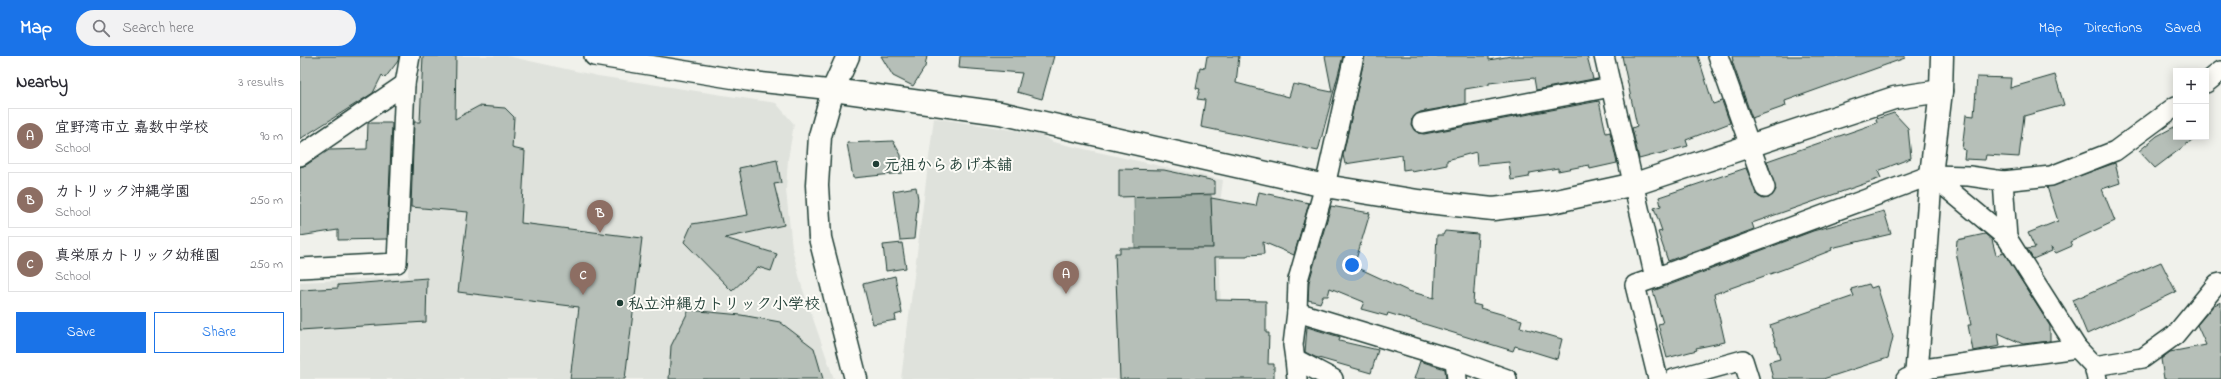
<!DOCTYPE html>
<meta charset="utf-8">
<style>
:root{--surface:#fff;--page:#f2f2f3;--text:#2b2b33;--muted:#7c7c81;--line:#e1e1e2;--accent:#1a73e8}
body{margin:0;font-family:"Indie Flower","Klee One",sans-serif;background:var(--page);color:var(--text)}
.controls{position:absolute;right:12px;top:12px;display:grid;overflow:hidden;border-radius:0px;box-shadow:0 2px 10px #0003}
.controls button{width:36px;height:36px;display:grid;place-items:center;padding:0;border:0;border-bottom:1px solid var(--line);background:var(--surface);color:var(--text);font:20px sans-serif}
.you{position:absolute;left:1052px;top:209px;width:14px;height:14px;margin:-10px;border:3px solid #fff;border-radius:50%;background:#1a73e8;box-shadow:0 0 0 6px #1a73e833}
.badge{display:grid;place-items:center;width:26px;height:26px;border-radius:50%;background:var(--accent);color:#fff;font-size:13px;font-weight:700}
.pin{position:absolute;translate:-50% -33px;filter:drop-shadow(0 1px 2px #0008)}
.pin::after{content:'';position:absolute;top:21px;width:14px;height:12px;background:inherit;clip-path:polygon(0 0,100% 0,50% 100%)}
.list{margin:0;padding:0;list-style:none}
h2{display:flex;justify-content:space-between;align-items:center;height:52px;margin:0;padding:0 16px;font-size:17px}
h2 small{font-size:13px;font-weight:400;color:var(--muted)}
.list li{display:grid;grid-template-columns:26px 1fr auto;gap:12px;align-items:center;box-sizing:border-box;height:56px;margin:0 8px 8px;padding:0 8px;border:1px solid var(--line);border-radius:0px}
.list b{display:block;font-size:15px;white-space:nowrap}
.list p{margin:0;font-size:13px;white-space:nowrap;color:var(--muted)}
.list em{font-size:13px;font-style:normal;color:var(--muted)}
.actions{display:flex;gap:8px;padding:12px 16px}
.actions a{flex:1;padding:9px 0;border:1px solid var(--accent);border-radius:0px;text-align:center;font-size:14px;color:var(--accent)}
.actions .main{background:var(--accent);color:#fff}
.icon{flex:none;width:22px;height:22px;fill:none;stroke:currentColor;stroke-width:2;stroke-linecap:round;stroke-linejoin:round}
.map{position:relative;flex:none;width:1921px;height:323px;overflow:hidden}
header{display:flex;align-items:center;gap:24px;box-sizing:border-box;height:56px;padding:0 20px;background:var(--accent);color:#fff}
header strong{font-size:19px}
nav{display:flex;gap:22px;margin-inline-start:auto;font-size:14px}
.search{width:280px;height:36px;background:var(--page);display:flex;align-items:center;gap:10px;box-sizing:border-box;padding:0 14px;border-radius:22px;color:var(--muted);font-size:15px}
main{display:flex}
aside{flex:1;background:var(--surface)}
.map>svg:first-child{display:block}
</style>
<header>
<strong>Map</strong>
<div class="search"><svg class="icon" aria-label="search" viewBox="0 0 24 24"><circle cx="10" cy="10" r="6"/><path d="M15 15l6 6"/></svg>Search here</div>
<nav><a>Map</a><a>Directions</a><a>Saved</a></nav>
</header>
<main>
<aside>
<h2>Nearby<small>3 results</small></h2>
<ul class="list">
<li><span class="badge" style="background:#8d6e63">A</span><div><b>宜野湾市立 嘉数中学校</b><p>School</p></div><em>90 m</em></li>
<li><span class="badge" style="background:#8d6e63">B</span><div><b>カトリック沖縄学園</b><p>School</p></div><em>250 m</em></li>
<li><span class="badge" style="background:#8d6e63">C</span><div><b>真栄原カトリック幼稚園</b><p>School</p></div><em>250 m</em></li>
</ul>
<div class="actions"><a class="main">Save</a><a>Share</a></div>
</aside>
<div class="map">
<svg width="1921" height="323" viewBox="0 0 1921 323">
<rect width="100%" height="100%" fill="#f0f1eb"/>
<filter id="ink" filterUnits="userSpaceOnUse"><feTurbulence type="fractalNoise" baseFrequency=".025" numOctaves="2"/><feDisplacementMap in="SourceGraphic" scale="8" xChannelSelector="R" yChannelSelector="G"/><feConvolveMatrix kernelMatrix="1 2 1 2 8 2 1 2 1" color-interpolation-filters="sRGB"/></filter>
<g filter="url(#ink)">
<!-- built -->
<g fill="#dfe2dc">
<path d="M119,0H207L298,20L476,47L494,68L488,103L486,134L492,192L502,231L534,323H0V226L108,221L114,31Z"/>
<path d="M634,62L739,78L753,86L923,124L919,154L922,323H601Z"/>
</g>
<!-- water -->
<path fill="#9faca4" stroke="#6c8077" d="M911,139L913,192H835L834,140Z"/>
<!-- building -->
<g fill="#b6bfb8" stroke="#1f3d34">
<path d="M0,0H99L98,5L85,22L82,19L73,37L0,83Z"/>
<path d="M123,0H156L155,63L179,50L205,52L214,61L212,92L225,95L221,167L342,182L325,323H270L279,251L158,236L168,156L111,151L114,66H120Z"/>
<path d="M581,0H627L625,11L613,30L593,20Z"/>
<path d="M660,0H754L742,43L717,36L722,17L659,12Z"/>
<path d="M907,0H939L936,27L989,41L993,28L1032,36L1025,0H1043L1018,95L901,71L905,44L897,43L900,33L896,32L900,11L905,12Z"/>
<path d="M1065,0H1189V4L1211,0H1287L1293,23L1236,34L1234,22L1189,27V29L1165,33V48L1120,56L1112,63L1111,69L1118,77L1124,78L1299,45L1306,77L1310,76L1317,107L1290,113L1289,109L1258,115V112L1230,117L1229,121L1211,124L1209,106L1177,109L1176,96L1147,104V109L1112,116L1110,113L1103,114L1102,99L1045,108L1043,99Z"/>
<path d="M1322,0H1398L1413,48L1422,45L1430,67L1386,84L1388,90L1339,103L1332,72L1337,70Z"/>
<path d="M1432,0H1605V2L1485,45L1486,50L1452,62L1432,5H1433Z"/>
<path d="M1755,19L1764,49L1724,60L1719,101L1686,99L1685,104L1664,103L1665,94L1662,93L1666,59L1674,60L1677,21L1711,22L1710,32Z"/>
<path d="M1594,57L1608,72L1611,102L1578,115L1581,122L1452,167L1454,173L1368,205L1358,176L1362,175L1354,152L1361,150L1359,141L1446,112L1458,140L1463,143L1469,142L1476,134L1467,105L1577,67L1576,63Z"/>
<path d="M68,67H92L87,183L38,184V174L0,180V111L6,109L29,94L67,93Z"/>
<path d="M1876,70V81H1896L1855,112L1839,95L1857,80Z"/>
<path d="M593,85L601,99L602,117L553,122L547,87Z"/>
<path d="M477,104L481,127L474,128L484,169L425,182L477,198L471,215L458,211L432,235L384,186L392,168L448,159L439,112Z"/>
<path d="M1815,107L1820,127L1802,133L1815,165L1770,186L1772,190L1756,197L1751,191L1752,195L1733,203L1727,193L1735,192L1728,177L1758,165L1747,131Z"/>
<path d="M819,113L864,114L915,125V138L819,141Z"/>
<path d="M616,131L618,143L614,183L600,184L593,135Z"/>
<path d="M959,136L1009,147L994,199L963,186L964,198L948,199L947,201H915L916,244L966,245V277H969L968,308H974V323H820L815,197H820V192H913L911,142L956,150Z"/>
<path d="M1031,150L1070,157L1054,210L1108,235L1134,242L1137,179H1143L1145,175L1178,178L1173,248L1181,250L1180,252L1222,264L1220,271L1262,283L1257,303L1215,290L1213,295L1088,257L1087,260L1061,253L1064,246L1030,232L1028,240H1023L1020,247L1008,244L1009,226Z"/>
<path d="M1584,155L1591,178L1531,192L1532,194L1484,213L1414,238L1425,286L1396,292L1397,294L1367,302L1358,268L1363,267L1353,235L1513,175Z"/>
<path d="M1685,178L1692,184L1696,199L1704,197L1750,270V285L1723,288L1698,277L1700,290L1673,295L1668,269H1671L1656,196L1657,184Z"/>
<path d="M602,187L606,212L586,215L583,189Z"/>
<path d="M1861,206L1876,236L1787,278L1773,244Z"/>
<path d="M595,220L602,257L595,259L596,264L573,268L563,228Z"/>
<path d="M127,222L126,266L0,274V234L38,232V229Z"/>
<path d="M1569,228L1571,232L1577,230L1593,281L1588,302L1523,323H1473L1469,306L1480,303L1470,269L1554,240L1551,233Z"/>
<path d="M1921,246V323H1864L1861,303L1870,296L1906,289L1897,269L1914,249Z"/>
<path d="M389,254L441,259L480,266L514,292L523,323H369L371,290Z"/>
<path d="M1007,271L1040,281L1039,285L1078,294L1071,317L1015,301L1005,296Z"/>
<path d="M1120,305L1145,313L1146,323H1114Z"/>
</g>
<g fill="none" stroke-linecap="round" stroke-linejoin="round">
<!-- street casing -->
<g stroke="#1f3d34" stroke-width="22">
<g id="street">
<path d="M294,0L448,25L533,34"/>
<path d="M1054,0L1025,130L998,224L997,256L1155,304L1207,323"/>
<path d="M1304,0L1355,222L1631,119L1669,120L1703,125L1751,120L1815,95L1876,50"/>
<path d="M1418,0L1465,132"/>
<path d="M1906,27L1921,15"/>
<path d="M1122,67L1311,31"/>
<path d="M0,100L105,28"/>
<path d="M1631,119L1707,182L1777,292L1794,310L1797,323"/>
<path d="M1703,125L1707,182"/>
<path d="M0,212L97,207L105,28L110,0"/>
<path d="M1355,222L1335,229L1358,323"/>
<path d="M997,256L993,289L995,303L1033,323"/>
<path d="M995,303L997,323"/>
<path d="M1155,304L1157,323"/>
<path d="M1794,310L1843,302L1875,279L1917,228L1921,227"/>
<path d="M1374,323L1443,304L1449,323"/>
<path d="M1606,323L1631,312L1777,292"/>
</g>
</g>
<!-- secondary casing -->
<g stroke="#1f3d34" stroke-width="25">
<g id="secondary">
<path d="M548,0L533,34L520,80L517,129L520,182L556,323"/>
<path d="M533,34L700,57L1025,130L1118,145L1193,153L1252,146L1335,128L1594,42L1641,35"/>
<path d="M1616,323L1631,119L1641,35L1642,0"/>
</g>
</g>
<!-- street -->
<use href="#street" stroke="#fdfcf7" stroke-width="19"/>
<!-- secondary -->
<use href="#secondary" stroke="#fdfcf7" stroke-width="22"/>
</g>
</g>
<!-- markers -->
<g fill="#1f3d34" stroke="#fdfcf7" stroke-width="1.5">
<circle cx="576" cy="108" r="4"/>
<circle cx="320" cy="247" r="4"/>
</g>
<g text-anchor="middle" stroke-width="4" stroke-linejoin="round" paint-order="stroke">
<!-- poi labels -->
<g font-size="16" font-weight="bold" fill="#1f3d34" stroke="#fdfcf7" text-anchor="start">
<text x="584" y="114">元祖からあげ本舗</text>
<text x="328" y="253">私立沖縄カトリック小学校</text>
</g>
</g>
</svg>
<div class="controls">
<button>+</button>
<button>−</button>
</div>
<div class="you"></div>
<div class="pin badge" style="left:766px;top:238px;background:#8d6e63">A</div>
<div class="pin badge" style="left:300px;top:177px;background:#8d6e63">B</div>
<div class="pin badge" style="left:283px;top:239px;background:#8d6e63">C</div>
</div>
</main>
